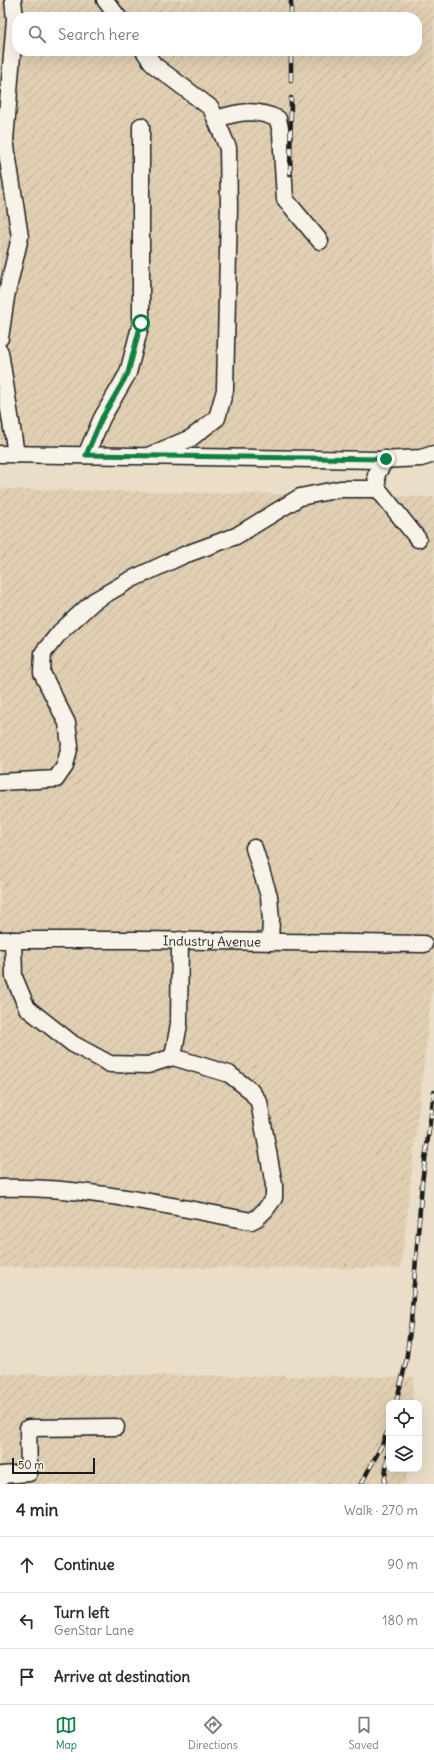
<!DOCTYPE html>
<meta charset="utf-8">
<style>
:root{--surface:#fff;--page:#f2f2f3;--text:#2b2b33;--muted:#7c7c81;--line:#e1e1e2;--accent:#0b8043}
body{margin:0;font-family:Delius,sans-serif;background:var(--page);color:var(--text)}
.controls{position:absolute;right:12px;bottom:12px;display:grid;overflow:hidden;border-radius:8px;box-shadow:0 4px 16px #0002}
.controls button{width:36px;height:36px;display:grid;place-items:center;padding:0;border:0;border-bottom:1px solid var(--line);background:var(--surface);color:var(--text);font:20px sans-serif}
.scale{position:absolute;left:12px;bottom:10px;width:83px;box-sizing:border-box;padding-left:4px;border:2px solid #1c1c1c;border-top:0;font-size:11px;line-height:14px;white-space:nowrap;color:#1c1c1c;-webkit-text-stroke:3px #f7f3e8;paint-order:stroke}
.stop{position:absolute;width:12px;height:12px;margin:-9px;border:3px solid #0b8043;border-radius:50%;background:#fff}
.stop.end{background:#0b8043;border-color:#fff;box-shadow:0 1px 4px #0008}
.list{margin:0;padding:0;list-style:none}
h2{display:flex;justify-content:space-between;align-items:center;height:52px;margin:0;padding:0 16px;font-size:17px}
h2 small{font-size:13px;font-weight:400;color:var(--muted)}
.list li{display:grid;grid-template-columns:26px 1fr auto;gap:12px;align-items:center;box-sizing:border-box;height:56px;padding:0 16px;border-top:1px solid var(--line)}
.list b{display:block;font-size:15px;white-space:nowrap}
.list p{margin:0;font-size:13px;white-space:nowrap;color:var(--muted)}
.list em{font-size:13px;font-style:normal;color:var(--muted)}
.icon{flex:none;width:22px;height:22px;fill:none;stroke:currentColor;stroke-width:2;stroke-linecap:round;stroke-linejoin:round}
.map{position:relative;flex:none;width:434px;height:1484px;overflow:hidden}
.search{position:absolute;background:var(--surface);box-shadow:0 4px 16px #0002;left:12px;right:12px;top:12px;height:44px;display:flex;align-items:center;gap:10px;box-sizing:border-box;padding:0 14px;border-radius:16px;color:var(--muted);font-size:15px}
.sheet{height:220px;background:var(--surface)}
nav{display:flex;justify-content:space-around;align-items:center;box-sizing:border-box;height:56px;border-top:1px solid var(--line);background:var(--surface);font-size:11px;color:var(--muted)}
nav a{display:grid;justify-items:center;gap:2px}
nav .on{color:var(--accent)}
.map>svg:first-child{display:block}
</style>
<div class="map">
<svg width="434" height="1484" viewBox="0 0 434 1484">
<defs>
<pattern id="industrial-furrows" width="10" height="10" patternUnits="userSpaceOnUse"><rect width="10" height="10" fill="#e1cfb3"/><path d="M-1 1l2-2M0 10L10 0M9 11l2-2" fill="none" stroke="#c0b199"/></pattern>
</defs>
<rect width="100%" height="100%" fill="#eadec9"/>
<filter id="ink" filterUnits="userSpaceOnUse"><feTurbulence type="fractalNoise" baseFrequency=".025" numOctaves="2"/><feDisplacementMap in="SourceGraphic" scale="8" xChannelSelector="R" yChannelSelector="G"/><feConvolveMatrix kernelMatrix="1 2 1 2 8 2 1 2 1" color-interpolation-filters="sRGB"/></filter>
<g filter="url(#ink)">
<!-- industrial -->
<g fill="url(#industrial-furrows)" fill-rule="evenodd">
<path d="M0,0H434V444L412,450L0,445ZM17,17H417V51H17Z"/>
<path d="M0,489L434,497V936L0,940Z"/>
<path d="M434,948V973L401,1268L0,1267V951Z"/>
<path d="M0,1374L414,1377L412,1403H389V1469H407L406,1484H0Z"/>
</g>
<g fill="none" stroke-linecap="round" stroke-linejoin="round">
<!-- minor casing -->
<g stroke="#1c1c1c" stroke-width="19">
<g id="minor">
<path d="M105,0L118,17"/>
<path d="M144,51L154,65L211,108L228,148L229,207L225,390L217,418L191,438L148,456"/>
<path d="M216,119C239,112 255,108 278,119L281,133L285,199L320,241"/>
<path d="M0,139L5,140L20,237L6,297L0,338"/>
<path d="M5,140L15,19L13,0"/>
<path d="M0,352L16,454"/>
<path d="M0,454L381,460L421,458L434,454"/>
<path d="M86,455L102,418L128,373L141,323V126"/>
<path d="M386,459L376,475L378,489L418,539"/>
<path d="M0,782L56,779L65,766L70,745L67,723L42,673L43,653L60,632L94,601L130,580L184,555L236,536L300,497L340,489H378"/>
<path d="M254,848L269,896L271,920L270,942"/>
<path id="s1" d="M0,940H140L424,944"/>
<path d="M13,940L14,977L27,1008L73,1044L110,1064L148,1065L173,1057L179,1024L180,940"/>
<path d="M0,1188C83,1186 170,1206 251,1221L257,1218L266,1209L274,1198V1185L259,1102L250,1090L229,1074L173,1057"/>
<path d="M0,1479L1,1475L29,1473L28,1428L116,1427"/>
</g>
</g>
<!-- minor -->
<use href="#minor" stroke="#f7f3e8" stroke-width="16"/>
<!-- rail casing -->
<g stroke="#1c1c1c" stroke-width="4.5">
<g id="rail">
<path d="M291,17V0"/>
<path d="M291,81V51"/>
<path d="M290,174L291,98"/>
<path d="M396,1403L406,1362L411,1322L422,1183L434,1092"/>
<path d="M361,1484L382,1445L389,1427"/>
<path d="M384,1484L389,1445"/>
</g>
</g>
<!-- rail -->
<use href="#rail" stroke="#f7f3e8" stroke-width="3" stroke-dasharray="9" stroke-linecap="butt"/>
</g>
</g>
<g fill="none" stroke-linecap="round" stroke-linejoin="round" filter="url(#ink)">
<!-- route -->
<path stroke="#0b8043" stroke-width="5" d="M141,323L128,373L102,418L86,455L386,459"/>
</g>
<g text-anchor="middle" stroke-width="3" stroke-linejoin="round" paint-order="stroke">
<!-- street labels -->
<g font-size="13" fill="#1c1c1c" stroke="#f7f3e8">
<text dy="5" stroke="none"><textPath href="#s1" startOffset="212">Industry Avenue</textPath></text>
</g>
</g>
</svg>
<div class="controls">
<button><svg class="icon" aria-label="locate" viewBox="0 0 24 24"><circle cx="12" cy="12" r="6"/><path d="M12 2v4M12 18v4M2 12h4M18 12h4"/></svg></button>
<button><svg class="icon" aria-label="layers" viewBox="0 0 24 24"><path d="M12 4l9 5-9 5-9-5zM3 14l9 5 9-5"/></svg></button>
</div>
<div class="scale">50 m</div>
<div class="stop" style="left:141px;top:323px"></div>
<div class="stop end" style="left:386px;top:459px"></div>
<div class="search"><svg class="icon" aria-label="search" viewBox="0 0 24 24"><circle cx="10" cy="10" r="6"/><path d="M15 15l6 6"/></svg>Search here</div>
</div>
<section class="sheet">
<h2>4 min<small>Walk · 270 m</small></h2>
<ul class="list">
<li><svg class="icon" aria-label="ahead" viewBox="0 0 24 24"><path d="M12 20V5M6 11l6-6 6 6"/></svg><div><b>Continue</b></div><em>90 m</em></li>
<li><svg class="icon" aria-label="left" viewBox="0 0 24 24"><path d="M17 20v-9H6M10 6l-5 5 5 5"/></svg><div><b>Turn left</b><p>GenStar Lane</p></div><em>180 m</em></li>
<li><svg class="icon" aria-label="arrive" viewBox="0 0 24 24"><path d="M6 21V4h12l-3 4 3 4H6"/></svg><div><b>Arrive at destination</b></div></li>
</ul>
</section>
<nav>
<a class="on"><svg class="icon" aria-label="map" viewBox="0 0 24 24"><path d="M3 6l6-2 6 2 6-2v14l-6 2-6-2-6 2zM9 4v14M15 6v14"/></svg>Map</a>
<a><svg class="icon" aria-label="directions" viewBox="0 0 24 24"><path d="M12 3l9 9-9 9-9-9zM9 14v-3h6M13 9l2 2-2 2"/></svg>Directions</a>
<a><svg class="icon" aria-label="saved" viewBox="0 0 24 24"><path d="M7 4h10v16l-5-4-5 4z"/></svg>Saved</a>
</nav>
